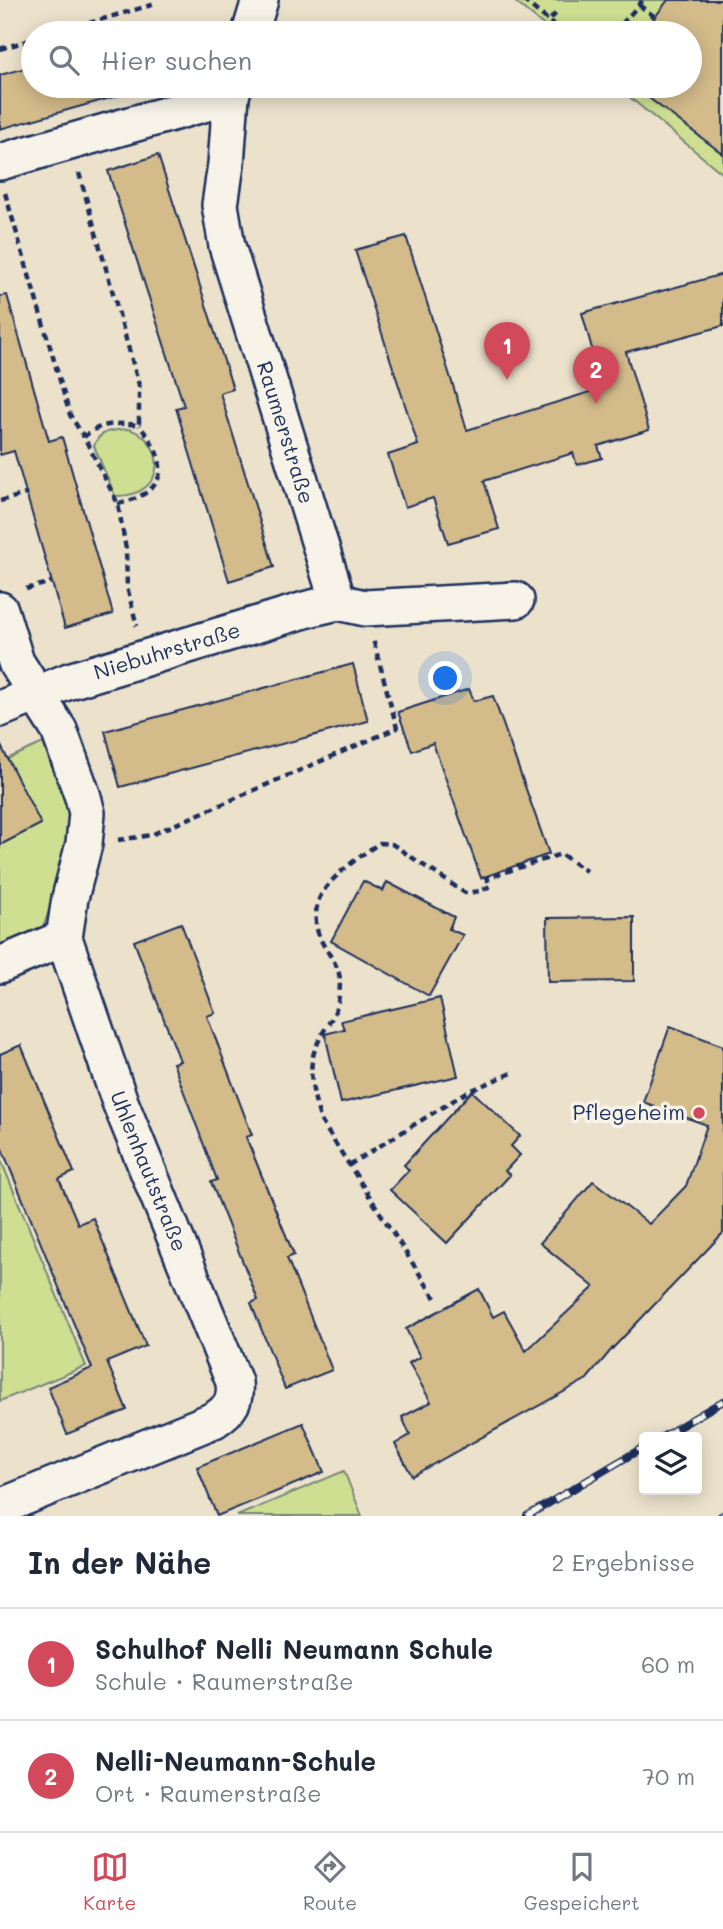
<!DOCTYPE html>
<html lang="de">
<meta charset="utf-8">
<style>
:root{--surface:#fff;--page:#f6f6f7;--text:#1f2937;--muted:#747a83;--line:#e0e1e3;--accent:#d1495b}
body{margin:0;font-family:Mali,sans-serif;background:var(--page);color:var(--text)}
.controls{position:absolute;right:21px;bottom:21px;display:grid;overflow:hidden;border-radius:7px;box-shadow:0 4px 18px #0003}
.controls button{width:63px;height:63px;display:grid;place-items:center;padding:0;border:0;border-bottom:2px solid var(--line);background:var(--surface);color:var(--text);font:35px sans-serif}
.you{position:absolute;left:446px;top:679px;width:24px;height:24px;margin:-18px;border:5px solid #fff;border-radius:50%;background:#1a73e8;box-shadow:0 0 0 10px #1a73e833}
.badge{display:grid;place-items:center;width:46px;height:46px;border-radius:50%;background:var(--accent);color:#fff;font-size:23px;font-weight:700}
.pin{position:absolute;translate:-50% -58px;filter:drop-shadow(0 2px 4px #0008)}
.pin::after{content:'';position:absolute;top:37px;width:24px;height:21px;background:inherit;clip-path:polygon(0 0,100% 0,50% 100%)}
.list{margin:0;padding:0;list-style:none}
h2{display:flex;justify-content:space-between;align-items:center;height:91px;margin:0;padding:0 28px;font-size:30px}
h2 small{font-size:23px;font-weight:400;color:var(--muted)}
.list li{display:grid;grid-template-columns:46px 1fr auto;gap:21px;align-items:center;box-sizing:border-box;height:112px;padding:0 28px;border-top:2px solid var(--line)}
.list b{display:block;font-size:26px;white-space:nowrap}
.list p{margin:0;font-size:23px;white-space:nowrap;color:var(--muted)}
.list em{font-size:23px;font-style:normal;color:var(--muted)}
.icon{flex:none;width:38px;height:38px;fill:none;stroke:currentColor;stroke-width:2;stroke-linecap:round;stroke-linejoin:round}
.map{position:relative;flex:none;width:723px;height:1516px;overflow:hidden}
.search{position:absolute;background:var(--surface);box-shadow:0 4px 18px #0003;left:21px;right:21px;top:21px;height:77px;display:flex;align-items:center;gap:18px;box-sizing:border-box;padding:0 24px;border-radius:38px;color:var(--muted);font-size:26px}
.sheet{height:315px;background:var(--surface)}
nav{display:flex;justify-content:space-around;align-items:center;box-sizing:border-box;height:98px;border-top:2px solid var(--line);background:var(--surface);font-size:19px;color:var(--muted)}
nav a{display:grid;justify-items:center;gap:4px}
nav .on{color:var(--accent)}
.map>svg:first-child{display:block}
</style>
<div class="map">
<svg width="723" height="1516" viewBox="0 0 723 1516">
<rect width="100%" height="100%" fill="#ece2cc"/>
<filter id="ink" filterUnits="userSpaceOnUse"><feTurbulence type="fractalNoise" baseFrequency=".0143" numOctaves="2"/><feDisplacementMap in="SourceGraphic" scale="14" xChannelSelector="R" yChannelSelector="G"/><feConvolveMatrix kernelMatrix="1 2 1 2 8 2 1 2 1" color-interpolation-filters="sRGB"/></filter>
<g filter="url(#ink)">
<!-- green -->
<g fill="#cfdf92" stroke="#758778" stroke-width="2">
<path d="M513,0H723V174L616,86H690V33H553Z"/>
<path d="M128,429C166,438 170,497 115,496L94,446C99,430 113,430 128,429Z"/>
<path d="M43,743L76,832L43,928L0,946V762Z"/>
<path d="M0,1158L86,1366L0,1401Z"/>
<path d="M344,1471L362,1516H237Z"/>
</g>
<!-- building -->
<g fill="#d3bb8a" stroke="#1b2f5e" stroke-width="2">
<path d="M668,0H723V154L633,86H690V33H643Z"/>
<path d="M33,66V86H127L128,93L0,129V75Z"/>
<path d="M158,155L233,389L220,393L274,567L229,581L176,408L184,406L108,171Z"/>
<path d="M406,236L467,430L603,388L582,313L723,274V326L626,352L649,430L598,446L602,458L577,465L573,453L484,481L499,529L448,543L433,498L405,507L388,455L418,445L355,250Z"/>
<path d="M7,295L49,441L62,437L113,614L65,628L14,451L0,455V296Z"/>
<path d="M353,664L368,721L120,787L105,731Z"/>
<path d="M469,689L474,701L493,696L549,854L481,878L433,743L412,751L398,712Z"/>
<path d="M0,744L41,824L0,845Z"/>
<path d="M363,881L383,891L387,882L454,917L449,929L463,935L429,996L331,941Z"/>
<path d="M634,917V981L548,982L547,918Z"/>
<path d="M181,923L215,1013L207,1016L252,1135L246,1137L294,1255L287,1258L332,1370L285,1389L251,1303L258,1300L211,1182L217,1180L173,1063L180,1061L134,941Z"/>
<path d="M440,998L458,1076L341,1103L325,1034L344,1029L341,1021Z"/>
<path d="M670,1026L723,1046V1233L612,1349L587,1379L412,1476L395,1444L410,1435L402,1417L431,1402L409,1363L420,1357L406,1329L479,1289L493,1317L504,1311L526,1351L594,1287L540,1243L593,1181L649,1224L686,1186L707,1125L643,1102Z"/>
<path d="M21,1045L74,1172L59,1179L78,1224L93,1218L146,1346L107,1362L127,1410L67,1434L48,1387L92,1368L0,1144V1054Z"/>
<path d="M472,1091L520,1136L511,1146L520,1155L505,1171L510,1175L447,1243L390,1190L409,1170L404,1165Z"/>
<path d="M303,1423L324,1472L217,1516L197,1467Z"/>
</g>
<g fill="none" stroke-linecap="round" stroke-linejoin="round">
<!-- minor casing -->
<g stroke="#1b2f5e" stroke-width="40">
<g id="minor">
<path d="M250,33L260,0"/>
<path id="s1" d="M234,86L231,96L226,164L220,205L227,246L338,602"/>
<path d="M0,162L231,96"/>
<path id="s2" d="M0,610L16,662L59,730L83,797L87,813L84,844L70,898L64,938L120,1102L234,1382C236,1401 231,1409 214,1420L0,1507"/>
<path id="s3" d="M0,709L69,681L308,609L338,602L365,608L516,600"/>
<path d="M0,965L64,938"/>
</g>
</g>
<!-- path -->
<g stroke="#1b2f5e" stroke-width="4.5" stroke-dasharray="7 5" stroke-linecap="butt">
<path d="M523,0L549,21L557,12"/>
<path d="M639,5L655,17"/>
<path d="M550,22L566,33"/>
<path d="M54,33L155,4"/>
<path d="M614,33L643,0"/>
<path d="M0,49L33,39"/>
<path d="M79,173L139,385V425C119,423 100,422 84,437L118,504L126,549L127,587L137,626"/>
<path d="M5,193L70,415L84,437"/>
<path d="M0,501L26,494"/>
<path d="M118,504C170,491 170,463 139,425"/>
<path d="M26,589L52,582"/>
<path d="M118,840L151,835L397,728L373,639"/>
<path d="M349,1165L467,1092L514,1072"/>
<path d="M435,1298L321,1121C314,1099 306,1070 316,1047C328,1018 339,1019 340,982C340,954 307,944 318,902C324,881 362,854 380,843L392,844L465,893L481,891L490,886L487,878L561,854L586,871"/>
</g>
<!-- minor -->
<use href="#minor" stroke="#f7f3e8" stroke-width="35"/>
<!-- rail casing -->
<g stroke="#1b2f5e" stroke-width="8">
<g id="rail">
<path d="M662,1437L723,1401"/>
<path d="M527,1516L644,1447"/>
<path d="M721,1516L723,1515"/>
</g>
</g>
<!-- rail -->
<use href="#rail" stroke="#f7f3e8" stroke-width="5" stroke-dasharray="16" stroke-linecap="butt"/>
</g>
</g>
<!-- markers -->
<circle fill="#d1495b" stroke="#f7f3e8" stroke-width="2.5" cx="699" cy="1113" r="7"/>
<g text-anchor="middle" stroke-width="7" stroke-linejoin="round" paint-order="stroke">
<!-- street labels -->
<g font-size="21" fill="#1b2f5e" stroke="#f7f3e8">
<text dy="7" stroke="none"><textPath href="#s1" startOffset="357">Raumerstraße</textPath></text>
<text dy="7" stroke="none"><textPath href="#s3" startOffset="177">Niebuhrstraße</textPath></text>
<text dy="7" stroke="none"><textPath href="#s2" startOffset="598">Uhlenhautstraße</textPath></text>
</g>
<!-- poi labels -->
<g font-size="21" fill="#1b2f5e" stroke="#f7f3e8" text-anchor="end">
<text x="685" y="1120">Pflegeheim</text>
</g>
</g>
</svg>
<div class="controls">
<button><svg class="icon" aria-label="layers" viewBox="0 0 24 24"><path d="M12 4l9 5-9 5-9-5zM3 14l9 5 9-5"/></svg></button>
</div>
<div class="you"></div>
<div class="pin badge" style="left:507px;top:380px">1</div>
<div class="pin badge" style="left:596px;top:404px">2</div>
<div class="search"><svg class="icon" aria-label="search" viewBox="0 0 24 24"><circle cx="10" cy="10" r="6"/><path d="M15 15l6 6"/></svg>Hier suchen</div>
</div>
<section class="sheet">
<h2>In der Nähe<small>2 Ergebnisse</small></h2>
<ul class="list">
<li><span class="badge">1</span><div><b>Schulhof Nelli Neumann Schule</b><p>Schule · Raumerstraße</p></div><em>60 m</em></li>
<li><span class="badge">2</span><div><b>Nelli-Neumann-Schule</b><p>Ort · Raumerstraße</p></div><em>70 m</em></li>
</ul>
</section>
<nav>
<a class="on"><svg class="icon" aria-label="map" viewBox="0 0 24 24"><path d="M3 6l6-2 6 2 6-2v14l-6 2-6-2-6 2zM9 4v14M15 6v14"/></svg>Karte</a>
<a><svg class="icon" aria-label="directions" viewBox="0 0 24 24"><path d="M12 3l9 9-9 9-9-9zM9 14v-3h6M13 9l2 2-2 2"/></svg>Route</a>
<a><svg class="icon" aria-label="saved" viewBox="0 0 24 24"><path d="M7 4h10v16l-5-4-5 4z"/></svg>Gespeichert</a>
</nav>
